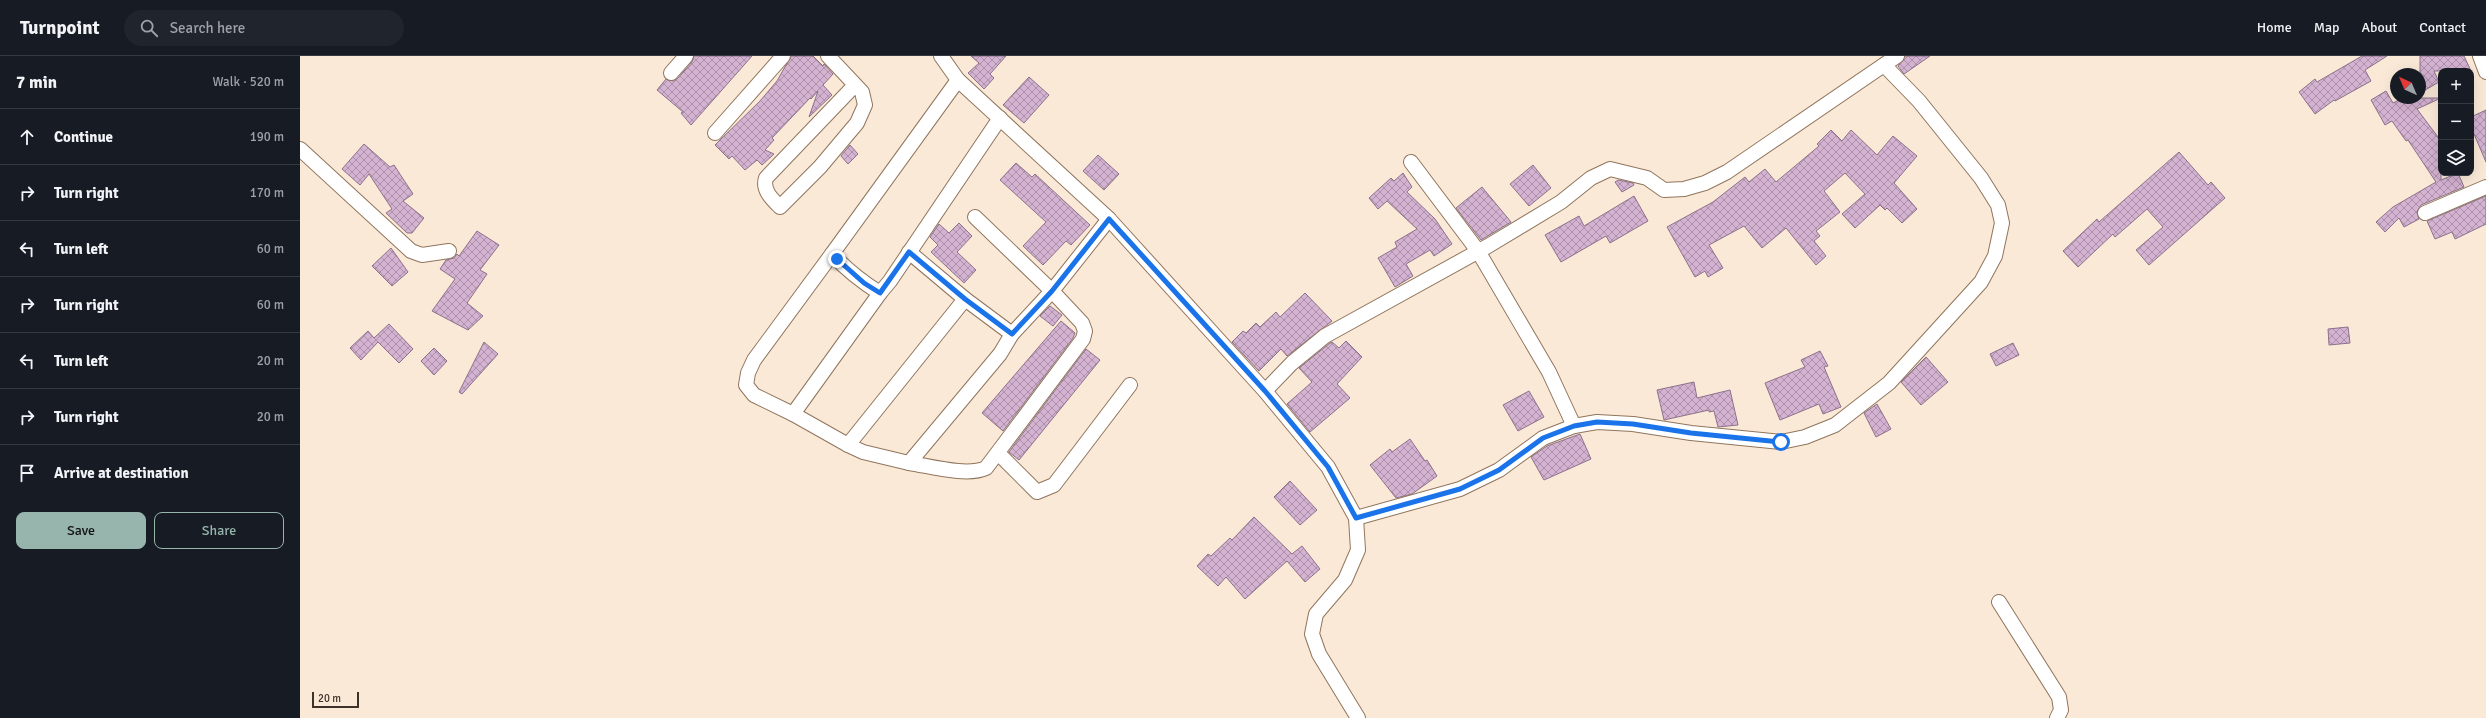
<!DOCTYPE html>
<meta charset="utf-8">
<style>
:root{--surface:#171b24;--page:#20242c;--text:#f1f3f6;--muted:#9ea1a6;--line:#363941;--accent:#97b4ad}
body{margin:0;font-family:Signika,sans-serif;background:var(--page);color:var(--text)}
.controls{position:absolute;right:12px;top:12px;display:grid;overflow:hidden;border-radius:8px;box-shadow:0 4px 16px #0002}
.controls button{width:36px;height:36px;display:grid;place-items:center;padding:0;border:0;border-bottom:1px solid var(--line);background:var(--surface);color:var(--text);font:20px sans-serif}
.compass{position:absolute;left:2090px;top:12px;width:36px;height:36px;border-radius:50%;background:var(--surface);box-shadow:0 4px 16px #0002;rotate:316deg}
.scale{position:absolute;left:12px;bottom:10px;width:47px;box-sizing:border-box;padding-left:4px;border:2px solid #3e3328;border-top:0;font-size:11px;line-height:14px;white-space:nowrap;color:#3e3328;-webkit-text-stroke:3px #fbe9d8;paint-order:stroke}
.stop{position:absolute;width:12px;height:12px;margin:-9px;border:3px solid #1a73e8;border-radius:50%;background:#fff}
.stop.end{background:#1a73e8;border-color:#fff;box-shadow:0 1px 4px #0008}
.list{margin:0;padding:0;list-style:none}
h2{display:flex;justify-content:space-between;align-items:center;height:52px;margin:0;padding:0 16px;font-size:17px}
h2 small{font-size:13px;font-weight:400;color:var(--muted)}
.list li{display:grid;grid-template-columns:26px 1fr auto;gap:12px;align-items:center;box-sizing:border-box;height:56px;padding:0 16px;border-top:1px solid var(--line)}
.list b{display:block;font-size:15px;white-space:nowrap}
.list em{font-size:13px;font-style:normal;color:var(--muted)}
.actions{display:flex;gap:8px;padding:12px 16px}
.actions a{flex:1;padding:9px 0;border:1px solid var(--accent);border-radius:8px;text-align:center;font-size:14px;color:var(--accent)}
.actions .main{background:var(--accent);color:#111}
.icon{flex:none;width:22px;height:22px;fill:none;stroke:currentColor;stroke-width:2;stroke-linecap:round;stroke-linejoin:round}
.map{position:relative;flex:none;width:2186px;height:662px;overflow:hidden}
header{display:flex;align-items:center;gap:24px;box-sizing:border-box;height:56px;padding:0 20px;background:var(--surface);border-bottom:1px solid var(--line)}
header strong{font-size:19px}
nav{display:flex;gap:22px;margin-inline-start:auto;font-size:14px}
.search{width:280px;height:36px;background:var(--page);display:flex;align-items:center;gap:10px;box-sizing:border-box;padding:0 14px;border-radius:22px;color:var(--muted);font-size:15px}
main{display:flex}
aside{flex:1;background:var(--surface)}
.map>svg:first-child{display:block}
</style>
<header>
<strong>Turnpoint</strong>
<div class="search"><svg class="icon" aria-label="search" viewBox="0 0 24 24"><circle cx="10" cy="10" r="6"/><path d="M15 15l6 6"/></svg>Search here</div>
<nav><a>Home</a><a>Map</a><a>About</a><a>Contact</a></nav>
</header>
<main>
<aside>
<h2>7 min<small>Walk · 520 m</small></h2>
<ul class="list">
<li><svg class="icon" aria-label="ahead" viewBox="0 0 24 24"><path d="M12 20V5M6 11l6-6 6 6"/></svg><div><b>Continue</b></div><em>190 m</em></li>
<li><svg class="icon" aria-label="right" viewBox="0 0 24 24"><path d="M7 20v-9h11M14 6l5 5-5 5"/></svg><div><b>Turn right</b></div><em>170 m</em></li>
<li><svg class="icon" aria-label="left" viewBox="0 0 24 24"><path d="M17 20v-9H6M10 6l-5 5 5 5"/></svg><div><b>Turn left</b></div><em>60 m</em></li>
<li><svg class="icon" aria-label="right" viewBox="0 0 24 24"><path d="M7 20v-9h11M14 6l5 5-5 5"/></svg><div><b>Turn right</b></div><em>60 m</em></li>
<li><svg class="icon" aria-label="left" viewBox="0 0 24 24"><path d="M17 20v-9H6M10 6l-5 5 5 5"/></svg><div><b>Turn left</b></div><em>20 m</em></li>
<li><svg class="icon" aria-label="right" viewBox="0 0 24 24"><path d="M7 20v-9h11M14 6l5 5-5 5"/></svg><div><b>Turn right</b></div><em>20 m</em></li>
<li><svg class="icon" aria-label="arrive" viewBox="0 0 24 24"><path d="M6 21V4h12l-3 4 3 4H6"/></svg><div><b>Arrive at destination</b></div></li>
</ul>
<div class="actions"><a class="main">Save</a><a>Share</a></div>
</aside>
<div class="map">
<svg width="2186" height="662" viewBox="0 0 2186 662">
<defs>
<pattern id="building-cross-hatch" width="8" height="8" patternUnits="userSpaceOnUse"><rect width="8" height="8" fill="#d4b2d2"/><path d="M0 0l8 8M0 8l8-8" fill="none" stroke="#ad91aa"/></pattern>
</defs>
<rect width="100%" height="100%" fill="#fbe9d8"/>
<!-- building -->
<g fill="url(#building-cross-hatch)" stroke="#8c718a">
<path d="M394,0H452L391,69L381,57L383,56L357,34L366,23L373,25L377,23L392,6Z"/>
<path d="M491,0H513L523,10L524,8L533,18L523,29L532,39L509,61L518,35L511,43L510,42L472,82L474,84L465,94L474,98L462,109L457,104L445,114L432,100L429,103L415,89L460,45L477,25Z"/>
<path d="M671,0H706L690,18L694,22L684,33L668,17L679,7Z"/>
<path d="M1605,0H1630L1604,18L1598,10Z"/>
<path d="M2062,0H2087L2065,14L2071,25L2035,45L2034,44L2015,58L1999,36L2015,23L2017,26Z"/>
<path d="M2120,0H2164L2171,15H2134L2139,26L2120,37Z"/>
<path d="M729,21L749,39L724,67L703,49Z"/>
<path d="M2086,35L2093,47L2103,42H2141L2117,53L2141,85V124L2158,117L2164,131L2121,149L2117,156L2119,163L2104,171L2099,162L2085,176L2076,166L2093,151L2136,126L2108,84L2106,85L2092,65L2085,69L2071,44Z"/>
<path d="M2186,54V106L2171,71V61Z"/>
<path d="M1531,74L1542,85L1551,74L1577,99L1593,80L1617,100L1594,127L1617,153L1602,167L1587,152L1585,154L1580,149L1555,172L1542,158L1565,138L1545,117L1524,135L1540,156L1516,175L1520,180L1514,185L1526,200L1516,209L1486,172L1462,192L1444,170L1409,189L1423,212L1408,221L1405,215L1395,221L1367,171L1413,146L1445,121L1449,126L1465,113L1476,126L1519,90L1517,88Z"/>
<path d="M64,88L90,111L94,109L113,138L103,145L124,162L112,177H107L86,157L92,153L69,118L60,129L42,113Z"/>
<path d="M550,89L558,98L548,108L541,100Z"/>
<path d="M1879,96L1908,129L1911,126L1925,142L1849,209L1836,194L1863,171L1847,153L1815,181L1813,178L1778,211L1763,195L1797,163L1799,166Z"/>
<path d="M798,99L819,118L804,134L783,115Z"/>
<path d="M716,107L732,121L735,118L790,169L771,189L766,185L743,209L723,190L746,166L700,124Z"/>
<path d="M1233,109L1251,132L1229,150L1210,128Z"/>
<path d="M1103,117L1112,131L1107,136L1135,163L1152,188L1134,200L1130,194L1106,208L1113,220L1095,231L1078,202L1097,191L1095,186L1117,173L1087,145L1078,153L1069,142L1091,122L1094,125Z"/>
<path d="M1318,124L1333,127L1334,129L1322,136L1315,126Z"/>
<path d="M1182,131L1211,166L1181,184L1156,152Z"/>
<path d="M1334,140L1348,165L1310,187L1306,180L1261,206L1245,179L1279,160L1284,170Z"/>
<path d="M2186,140V168L2155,183L2152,176L2135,183L2127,165Z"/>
<path d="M659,167L672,180L657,196L676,214L664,227L631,196L638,189L630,181L639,168L649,177Z"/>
<path d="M177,175L199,189L180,214L187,218L167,247L183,260L168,274L132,255L155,223L140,213L146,204L154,202L157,198L159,200Z"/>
<path d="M91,192L108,216L92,230L72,210Z"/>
<path d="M1005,237L1032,265L987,300L981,293L959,315L932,286L943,275L946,277L956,267L960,271L976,256L980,261Z"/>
<path d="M750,250L762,259L753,270L740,260Z"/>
<path d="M761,265L775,277L773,282L703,375L682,357Z"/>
<path d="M89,268L113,293L99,307L78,286L61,304L50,292L68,275L74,282Z"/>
<path d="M2048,271L2050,287L2029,289L2028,273Z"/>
<path d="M1046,285L1062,301L1037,328L1050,342L1010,376L987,348L1012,326L999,312L1030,287L1032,286L1039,292Z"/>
<path d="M184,286L198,298L162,338L159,336Z"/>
<path d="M1713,287L1719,299L1696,310L1690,298Z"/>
<path d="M134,292L147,305L134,319L121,305Z"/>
<path d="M786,293L800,304L719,404L709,396Z"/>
<path d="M1520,295L1528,310L1524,311L1541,351L1523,358L1519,348L1480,364L1465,327L1505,311L1501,304Z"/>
<path d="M1626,301L1648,326L1621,349L1601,326Z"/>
<path d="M1394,326L1397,342L1430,334L1438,369L1418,371L1414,355L1409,356V354L1364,364L1357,334Z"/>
<path d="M1229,335L1244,361L1218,375L1203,349Z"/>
<path d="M1577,348L1591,373L1576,381L1564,357Z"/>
<path d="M1280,378L1291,403L1244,424L1231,401L1247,390Z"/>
<path d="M1110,383L1125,405L1127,404L1137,420L1112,438L1096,442L1070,409L1090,393L1092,396Z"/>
<path d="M990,425L1017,454L1000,469L974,441Z"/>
<path d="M954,461L992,498L1002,490L1020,513L1005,526L987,505L945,543L926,521L918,530L897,510L908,498L911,500L930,482L932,484Z"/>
</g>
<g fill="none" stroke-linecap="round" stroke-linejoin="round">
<!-- street casing -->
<g stroke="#90755c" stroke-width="16">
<g id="street">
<path d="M528,0L562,36L565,49L557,67L520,111L480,151C472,143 462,134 466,122L555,29"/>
<path d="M641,0L658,24L809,163L965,335L1028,411L1056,462L1058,494L1045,524L1016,558L1012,578L1019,598L1058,662"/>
<path d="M2180,0L2186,16"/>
<path d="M371,17L386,0"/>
<path d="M658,24L532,198C546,213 562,226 580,237L590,225L700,62"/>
<path d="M415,77L483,0"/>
<path d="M0,93L111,195L122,199L149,195"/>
<path d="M1111,106L1178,195L1249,316L1274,370"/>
<path d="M2125,157L2186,131"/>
<path d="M609,196L665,243L548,389L563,396L609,407L700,298L712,278L752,235L809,163"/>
<path d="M532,198L454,304L448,317L446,329L454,339L493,358L548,389"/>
<path d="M665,243L712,278"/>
<path d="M965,335L992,307L1025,280L1188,190L1261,146L1291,122L1310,113L1347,122L1364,134L1384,133L1405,127L1427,116L1597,0"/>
<path d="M493,358L580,237"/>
<path d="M698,397L737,436L754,429L830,329"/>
<path d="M609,407C630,410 667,421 686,412L783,283L785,275L782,267L752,235L675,161"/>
<path d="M1056,462L1160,433L1199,414L1243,382L1274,370L1297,366L1333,368L1391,377L1481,386L1505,381L1535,369L1589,327L1681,226L1695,200L1702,167L1698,149L1681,122L1619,45L1584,9"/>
<path d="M1699,546L1759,641L1761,654L1757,662"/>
</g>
</g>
<!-- street -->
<use href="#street" stroke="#fff" stroke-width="14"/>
</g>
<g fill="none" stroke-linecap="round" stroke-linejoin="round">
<!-- route -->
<path stroke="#1a73e8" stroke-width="5" d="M537,203L564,227L580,237L609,196L665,243L712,278L752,235L809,163L965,335L1028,411L1056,462L1160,433L1199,414L1243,382L1274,370L1297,366L1333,368L1391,377L1481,386"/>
</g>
</svg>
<div class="controls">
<button>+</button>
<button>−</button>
<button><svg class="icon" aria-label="layers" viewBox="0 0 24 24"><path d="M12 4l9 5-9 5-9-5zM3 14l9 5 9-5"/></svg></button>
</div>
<svg class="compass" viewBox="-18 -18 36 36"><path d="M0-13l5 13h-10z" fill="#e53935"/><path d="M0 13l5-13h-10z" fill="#9ea1a6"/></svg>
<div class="scale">20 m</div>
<div class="stop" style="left:1481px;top:386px"></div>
<div class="stop end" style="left:537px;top:203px"></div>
</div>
</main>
